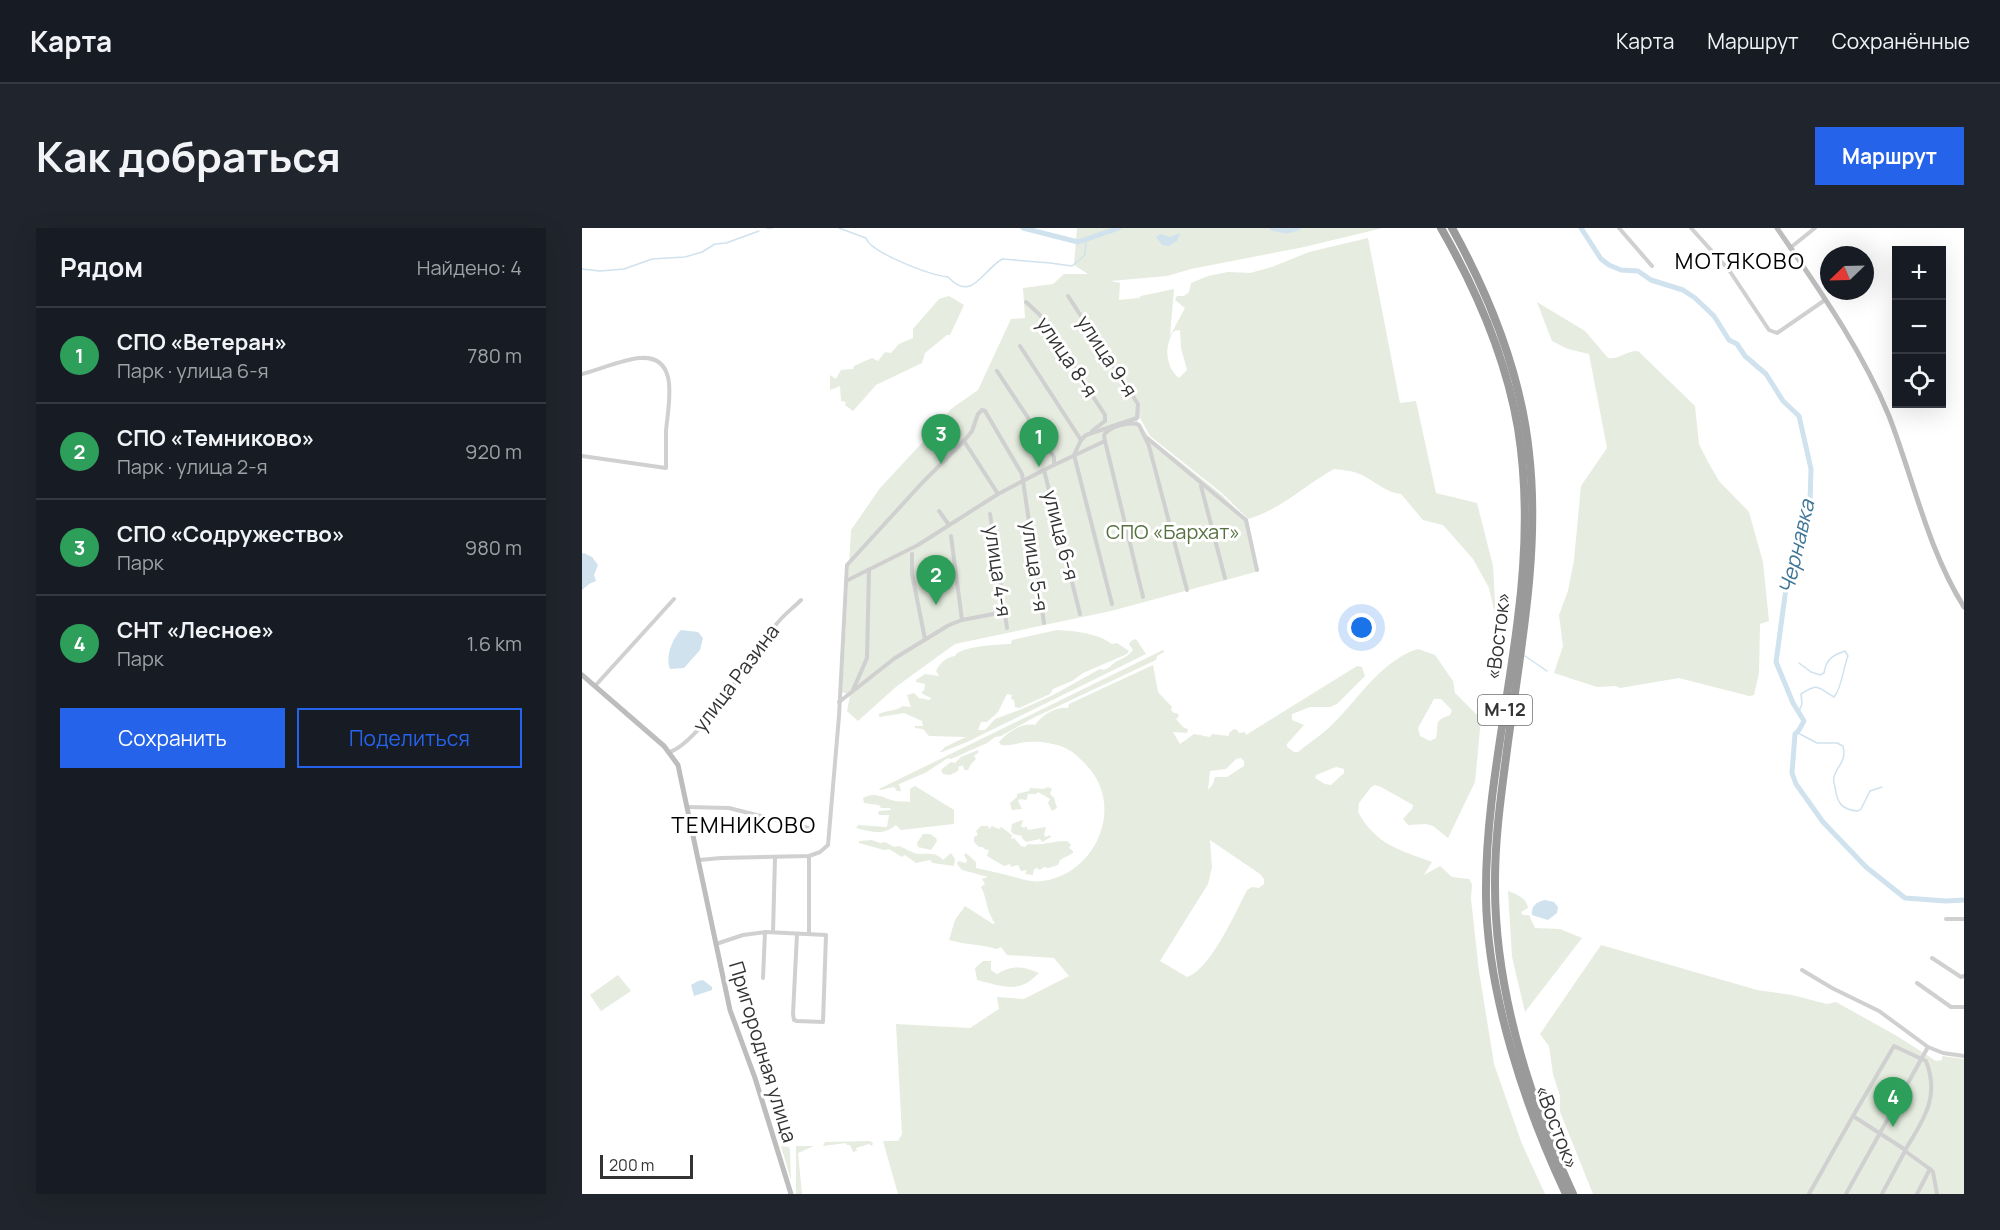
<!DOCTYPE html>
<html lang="ru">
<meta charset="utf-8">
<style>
:root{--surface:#171b24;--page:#20242c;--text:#f1f3f6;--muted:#9ea1a6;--line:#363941;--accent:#2563eb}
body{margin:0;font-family:Manrope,sans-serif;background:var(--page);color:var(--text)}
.controls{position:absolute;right:18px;top:18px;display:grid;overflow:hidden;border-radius:0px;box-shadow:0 6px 24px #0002}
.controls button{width:54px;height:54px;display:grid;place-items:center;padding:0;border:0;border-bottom:2px solid var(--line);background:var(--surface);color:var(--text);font:30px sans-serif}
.compass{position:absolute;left:1238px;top:18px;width:54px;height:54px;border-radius:50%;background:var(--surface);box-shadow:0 6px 24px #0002;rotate:247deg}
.scale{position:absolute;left:18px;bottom:15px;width:93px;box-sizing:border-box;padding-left:6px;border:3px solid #333;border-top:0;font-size:16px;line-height:21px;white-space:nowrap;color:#333;-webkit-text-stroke:4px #fff;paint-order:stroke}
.you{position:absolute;left:780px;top:400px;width:21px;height:21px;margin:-15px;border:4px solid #fff;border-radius:50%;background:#1a73e8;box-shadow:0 0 0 9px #1a73e833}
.badge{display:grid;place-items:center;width:39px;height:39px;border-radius:50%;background:var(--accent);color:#fff;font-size:20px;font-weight:700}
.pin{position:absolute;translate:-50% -50px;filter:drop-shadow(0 2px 3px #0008)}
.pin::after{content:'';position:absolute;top:32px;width:21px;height:18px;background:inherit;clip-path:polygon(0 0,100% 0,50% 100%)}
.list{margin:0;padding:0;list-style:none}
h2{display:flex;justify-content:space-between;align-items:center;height:78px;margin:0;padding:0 24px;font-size:26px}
h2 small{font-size:20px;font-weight:400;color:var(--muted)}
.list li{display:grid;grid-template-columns:39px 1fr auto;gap:18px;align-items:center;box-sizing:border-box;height:96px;padding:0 24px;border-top:2px solid var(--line)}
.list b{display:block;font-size:22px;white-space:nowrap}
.list p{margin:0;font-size:20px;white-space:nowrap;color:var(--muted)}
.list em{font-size:20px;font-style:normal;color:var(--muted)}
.actions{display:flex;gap:12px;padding:18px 24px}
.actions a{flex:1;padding:14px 0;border:2px solid var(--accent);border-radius:0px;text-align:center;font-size:21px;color:var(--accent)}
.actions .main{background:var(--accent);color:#fff}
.icon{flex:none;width:33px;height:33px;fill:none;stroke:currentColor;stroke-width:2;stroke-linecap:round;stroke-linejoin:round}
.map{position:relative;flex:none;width:1382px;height:966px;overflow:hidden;border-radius:0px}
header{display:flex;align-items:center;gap:36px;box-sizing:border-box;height:84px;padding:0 30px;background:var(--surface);border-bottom:2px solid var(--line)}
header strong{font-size:28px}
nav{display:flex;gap:33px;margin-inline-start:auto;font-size:21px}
.intro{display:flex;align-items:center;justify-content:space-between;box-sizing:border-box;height:144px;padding:0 36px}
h1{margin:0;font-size:42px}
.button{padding:15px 27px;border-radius:0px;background:var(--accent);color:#fff;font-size:21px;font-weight:700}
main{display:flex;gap:36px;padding:0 36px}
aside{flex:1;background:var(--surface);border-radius:0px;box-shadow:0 6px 24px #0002}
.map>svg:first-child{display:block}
</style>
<header>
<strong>Карта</strong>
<nav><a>Карта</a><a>Маршрут</a><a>Сохранённые</a></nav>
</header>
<div class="intro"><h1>Как добраться</h1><a class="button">Маршрут</a></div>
<main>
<aside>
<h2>Рядом<small>Найдено: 4</small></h2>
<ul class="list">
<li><span class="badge" style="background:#2e9e5b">1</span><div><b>СПО «Ветеран»</b><p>Парк · улица 6-я</p></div><em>780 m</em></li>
<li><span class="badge" style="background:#2e9e5b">2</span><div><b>СПО «Темниково»</b><p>Парк · улица 2-я</p></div><em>920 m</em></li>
<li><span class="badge" style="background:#2e9e5b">3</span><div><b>СПО «Содружество»</b><p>Парк</p></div><em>980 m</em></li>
<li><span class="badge" style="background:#2e9e5b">4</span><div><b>СНТ «Лесное»</b><p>Парк</p></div><em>1.6 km</em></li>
</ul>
<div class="actions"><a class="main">Сохранить</a><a>Поделиться</a></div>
</aside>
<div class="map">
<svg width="1382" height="966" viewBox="0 0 1382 966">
<rect width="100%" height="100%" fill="#fff"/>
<!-- green -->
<g fill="#e6ecdf" fill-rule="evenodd">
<path d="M495,0H801L722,19L609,41L585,48L528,53L538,55L537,72L557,70L559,68L592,61L588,108L603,80L593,72L595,68H602L607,64L609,55L626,48L646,44L668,45L690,39L727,24L786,10L818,175L834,173L854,265L895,275L911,338L914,391L907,360L891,331L861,297L841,292L819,266C803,264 794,254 780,247C772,243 762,242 752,241C723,257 698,282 666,291L641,266L568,208L558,190L555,192L568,210L640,267L666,293L677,343L529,383L373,416L315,458L276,493L265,483L268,467L260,464L269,302L298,260L353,201L369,181L396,162L429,91L443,90L441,60L471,56L482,46H506L492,37ZM598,102L599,120L605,142L597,150C583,139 582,117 592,103Z"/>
<path d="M367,68L382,77L368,107H365L343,125L340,135L294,157L271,183L263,177L264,174L259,173L258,158L248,162V147L254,151L259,142L271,141L272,138L290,130L296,133L303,124L309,125L317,116L331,110V101L357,71Z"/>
<path d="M955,74L1003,103L1026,130C1037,132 1045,122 1056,123L1113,178L1117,216L1126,234L1137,253L1167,284L1181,334L1187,393L1178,396L1177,445L1172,467L1167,468L1097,450L1038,460L1034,458L1015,459L972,445L981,418L977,387L986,363L992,332L999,258L1025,220L1007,126L986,121L970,113Z"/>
<path d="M475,402C493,403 515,405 530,416L535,415L547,423L545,426L501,445L490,453L471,461L468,466L437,480L433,479L432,472L429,471L430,467L425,466L416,484L405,494H399L396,502H403L413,491L440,481L471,467L518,441L522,442L528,439C534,431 545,431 551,422L547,416L549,413L554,411L564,426L385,514L360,524H358L363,519L384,509L347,508L341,501L333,500V498H341L340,493L322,485L298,489L297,488V486C305,482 315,483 321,478L329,479L325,467L332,465L337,470L348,472L349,470L339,465L342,462L343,456L334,454V452L343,446L357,448L354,443C359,434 363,430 373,428L375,425C392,417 410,417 429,416L430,412Z"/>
<path d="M836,421L853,427L871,453L873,465L899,491L893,554L866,610L851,598L844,596L826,597L821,591L830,581L831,577L799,559L793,557L789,559L777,575L776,584C794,617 818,622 850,634L842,647L858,638L870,649L887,651L890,656L889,671L897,743L912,836L940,916L963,966H316L301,913H316L320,906L314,796L388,800L417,781L415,769L442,771L487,748L472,730L425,727L419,719L415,721C399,716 383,717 367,712L373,692L383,678L411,696L413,695C403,681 406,672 399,659L403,656L400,651L406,649L380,642L375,636L376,633L384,635L385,632L382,627L384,625L394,634V640C403,642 412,644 421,646C435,649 446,655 461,653C513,646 543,580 506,539C499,531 491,523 481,519C471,515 457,513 445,514C435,515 429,518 419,517L417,514C425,505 440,494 453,497C459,488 474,478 486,480L487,476L571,437L576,464L590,479L589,482L592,485H595L597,488L594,491L602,500L606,501L605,505L591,504L598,516L612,506L628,509L630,506L647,508V505L652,501L655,502L657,505L663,504L664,507L775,438L780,439L783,448L755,476L748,479H728L710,486V492L722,497L705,516V519L712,524H716C724,517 734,511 742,504C773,478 796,433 836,421ZM852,471H859L870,482L868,487C850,494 858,494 854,510L848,513L838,508L836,500ZM654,531L659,530L662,533V538L645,549H633L631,556L626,562L628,543L644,541ZM754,539L762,541V545L749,557L743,556L733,550L734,547ZM628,612L678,646L682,651V656L677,660L670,659L665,662C654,684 628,742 605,749L578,733L626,656L630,639Z"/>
<path d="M581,422L582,424L575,428L574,432L451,490L419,508L413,509L405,515L369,531L366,530L343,545L317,556L319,563H315L312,559L298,562L297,561Z"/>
<path d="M396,522L397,524L392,528L394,531L389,536L386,542H382L381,538H377L376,543L368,547L361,546L359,542L369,534L373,535L379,529Z"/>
<path d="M333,558L372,582V596L319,602L314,597C301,608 290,604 274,600L276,597L305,599L307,587H297L296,585L297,583L309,582L308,580H299L297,577L282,575L281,570C292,564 298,568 309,572C314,574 322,573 328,574V561Z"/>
<path d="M466,559L470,561L468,566L472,570L475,580L470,583L466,575L468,571L456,564L454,566H446L445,571L443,572L438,571L436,573L440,581L430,582L428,575L435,569V566L447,563L448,560L461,561Z"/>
<path d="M440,592H441L439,598L442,600L444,598L446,602L464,599L462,607L464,609L468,607L469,609L460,614L458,611L444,614L440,610V608L431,606L429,603L430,596Z"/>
<path d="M399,598H406L407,601L410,598L417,601L419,599L430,607L429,611L432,610L439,618L443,619L446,616C460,618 470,613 485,613L489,617L487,620L491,623V625L478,632L476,637L466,640L462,639L458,642L455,640L452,641L451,647L443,646L445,642L439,643L436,637L429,639L428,636L422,638L405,628L407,622L402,621L401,619H397L392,614V609L396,607L394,603Z"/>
<path d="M341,606H348L354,610L355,613L349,622L336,619L335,615Z"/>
<path d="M290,612L298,615L303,614L312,619L317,618C323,620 330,625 336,626C346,626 354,624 361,632L369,625L373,631L372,638L351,635L348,632L334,635L323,627L320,629L307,621L302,622L277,615V613Z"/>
<path d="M926,663C934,666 945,670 946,680L939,684L941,687H947L953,700L978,701L1000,710L943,784L930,729Z"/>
<path d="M1019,717L1175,762L1210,767L1245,776L1254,774L1315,808L1354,833L1360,832V828L1382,831V966H1011L978,884V868L971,846L967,818L958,806Z"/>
<path d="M401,733H409V742L415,746C430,737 441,738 457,745C436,767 421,758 395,752L393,740Z"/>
<path d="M36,747L49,763L19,783L8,767Z"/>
<path d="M288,913L291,915L290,918L287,916L274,920L275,923L271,924L268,917H265L264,915L241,918L243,914Z"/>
<path d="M199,918L207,919L208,922L209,952Z"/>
<path d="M214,918H232L216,925L220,966H214Z"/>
</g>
<!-- water -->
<g fill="#cfe2ee">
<path d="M598,5L595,13L587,18L580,17L574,9L578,6L588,9Z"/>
<path d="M2,325L10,329L16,337L12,347L14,353L7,356L0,362V326Z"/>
<path d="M99,402L116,404L121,410L118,422L102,440L88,441C83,429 90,411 99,402Z"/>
<path d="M963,672L972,674L976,679L975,685L966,692L950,687C949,678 954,674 963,672Z"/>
<path d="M121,752L130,759V762L112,768L109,757L116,753Z"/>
</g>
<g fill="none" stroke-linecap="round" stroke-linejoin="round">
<!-- stream -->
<g stroke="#cfe2ee" stroke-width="1.5">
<path d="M185,0H190"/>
<path d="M257,0L284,10C289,25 348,47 366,49C390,74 398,45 420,31L468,35L490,38L503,27L504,11"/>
<path d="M0,41L18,43L42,41L70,31L103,29L120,24L133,16L144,15L177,3"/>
<path d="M921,426H924"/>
<path d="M943,428L965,443"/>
<path d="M1217,483L1220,476L1219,466C1238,454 1235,460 1252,469C1260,460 1261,440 1266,428L1263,423C1251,427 1244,431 1242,445L1238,447L1229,444L1217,435"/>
<path d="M1214,504L1235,515H1255L1261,518C1265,534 1255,537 1252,549C1251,553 1252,556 1253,559C1255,575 1260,582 1276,583L1279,581L1288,563L1300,559"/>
</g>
<!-- river -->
<g stroke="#cfe2ee" stroke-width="5">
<path d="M441,0L496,14L537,0"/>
<path d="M690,0L704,3L716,0"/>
<path d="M999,0L1019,31L1027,37L1039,42L1056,43L1069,52L1101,62L1113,70L1132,88L1147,112L1155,116L1163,128L1184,146L1201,173L1217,188L1229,241L1228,274L1223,303L1207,338L1194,434L1211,475L1222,493L1217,502L1213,506L1210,545L1214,556L1241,594L1284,639L1323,670L1364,673L1382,672"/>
</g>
<!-- street -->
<g stroke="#d0d0d0" stroke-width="4">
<path d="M1037,0L1070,38"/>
<path d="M1109,0L1147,42L1187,102L1195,105L1243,72"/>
<path d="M1208,20L1233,0"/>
<path d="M486,68L556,176L555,190L504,207L499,212"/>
<path d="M444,74L458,87L523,187V193L510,203"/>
<path d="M438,118L499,212L492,227L530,376"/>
<path d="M415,143L472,229V237L462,242L498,386"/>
<path d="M0,146C16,142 42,131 58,130C99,127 86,178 84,203C84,215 84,227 84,240L0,228"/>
<path d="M565,210L664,292L675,342"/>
<path d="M382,213L416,266"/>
<path d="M523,213L561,369"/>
<path d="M472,237L523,213C522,208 521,206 526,203C532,198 550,193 557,197L567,218L605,362"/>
<path d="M619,258L643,350"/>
<path d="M357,283L367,297"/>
<path d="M408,286L425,400"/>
<path d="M369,308L380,392"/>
<path d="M330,326V346L343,411"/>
<path d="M264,353L336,317L416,266L462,242"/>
<path d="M13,458L92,371"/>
<path d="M271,462L285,430L287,342"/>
<path d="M257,474L313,430L367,397L380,392L422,384"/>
<path d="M88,524C118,514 171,426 193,398C200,388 210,381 219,372"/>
<path d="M105,579L147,580L230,601"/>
<path d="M227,628V706"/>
<path d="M117,632L139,630L227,628L238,624L246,617L257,488L265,337L340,255L382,213L390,203L396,186L400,182L403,183L440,246L462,395"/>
<path d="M1364,691H1382"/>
<path d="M191,704L193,630"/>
<path d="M134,716L161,707L184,704L244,707L241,794L215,793L212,792L211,786L215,706"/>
<path d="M1350,730L1379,749L1382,748"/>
<path d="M1220,742L1250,760L1297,783L1346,819L1361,825L1382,828"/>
<path d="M181,750L183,704"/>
<path d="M1335,755L1369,779H1382"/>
<path d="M1227,966L1271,888"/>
<path d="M1264,966L1346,819"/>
<path d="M1300,966L1323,923L1325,919C1342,891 1358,868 1344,833L1312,818L1271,888L1322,921L1323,923L1348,941L1351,944L1355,966"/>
<path d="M1335,966L1348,941"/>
</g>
<!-- secondary -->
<g stroke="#bdbdbd" stroke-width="5">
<path d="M1195,0C1236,60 1279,120 1307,188C1331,250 1346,322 1382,379"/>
<path d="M0,447L82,518L96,537L148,782L173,850L209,966"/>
</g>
<!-- highway -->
<g stroke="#9a9a9a" stroke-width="8">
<path d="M859,0C894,61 924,130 936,200C946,262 944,328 936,390C925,482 903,575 904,668C905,765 943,879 984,966"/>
<path d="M870,0C908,69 939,146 947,225C958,321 939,419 926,514C920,561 913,606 913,653C912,760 947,870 991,966"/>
</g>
</g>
<g text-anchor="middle" stroke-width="6" stroke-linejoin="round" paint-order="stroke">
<!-- shield labels -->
<rect fill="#fff" stroke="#707070" stroke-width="1.5" x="896" y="467" width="54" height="30" rx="4.5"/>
<g font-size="18" font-weight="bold" fill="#333">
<text x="923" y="488">М-12</text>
</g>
<!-- street labels -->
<g font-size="20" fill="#333" stroke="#fff">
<text transform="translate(525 128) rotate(57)" y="7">улица 9-я</text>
<text transform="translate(485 129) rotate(56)" y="7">улица 8-я</text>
<text transform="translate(479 307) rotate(76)" y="7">улица 6-я</text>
<text transform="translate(453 338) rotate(82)" y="7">улица 5-я</text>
<text transform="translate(416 343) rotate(82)" y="7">улица 4-я</text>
<text transform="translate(916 408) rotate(-83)" y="7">«Восток»</text>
<text transform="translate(154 450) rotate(-53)" y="7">улица Разина</text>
<text transform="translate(181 824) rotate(73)" y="7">Пригородная улица</text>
<text transform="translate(975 899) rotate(69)" y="7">«Восток»</text>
</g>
<!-- park labels -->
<g font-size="20" fill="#56703f" stroke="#fff">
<text x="591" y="311">СПО «Бархат»</text>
</g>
<!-- water labels -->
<g font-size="21" font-style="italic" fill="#3f7597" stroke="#fff">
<text transform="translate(1215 319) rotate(-77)" y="7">Чернавка</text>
</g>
<!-- quarter labels -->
<g font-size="22" letter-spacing="1.5" fill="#000" stroke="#fff">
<text x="1158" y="41">МОТЯКОВО</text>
<text x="162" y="605">ТЕМНИКОВО</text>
</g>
</g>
</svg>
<div class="controls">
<button>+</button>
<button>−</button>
<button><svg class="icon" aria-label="locate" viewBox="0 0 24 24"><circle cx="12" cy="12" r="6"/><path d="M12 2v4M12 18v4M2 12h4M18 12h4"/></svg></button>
</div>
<svg class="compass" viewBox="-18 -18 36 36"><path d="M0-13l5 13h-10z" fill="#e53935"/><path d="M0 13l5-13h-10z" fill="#9ea1a6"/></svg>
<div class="scale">200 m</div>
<div class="you"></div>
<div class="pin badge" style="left:457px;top:239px;background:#2e9e5b">1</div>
<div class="pin badge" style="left:354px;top:377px;background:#2e9e5b">2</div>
<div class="pin badge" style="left:359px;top:236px;background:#2e9e5b">3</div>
<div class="pin badge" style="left:1311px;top:899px;background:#2e9e5b">4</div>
</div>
</main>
